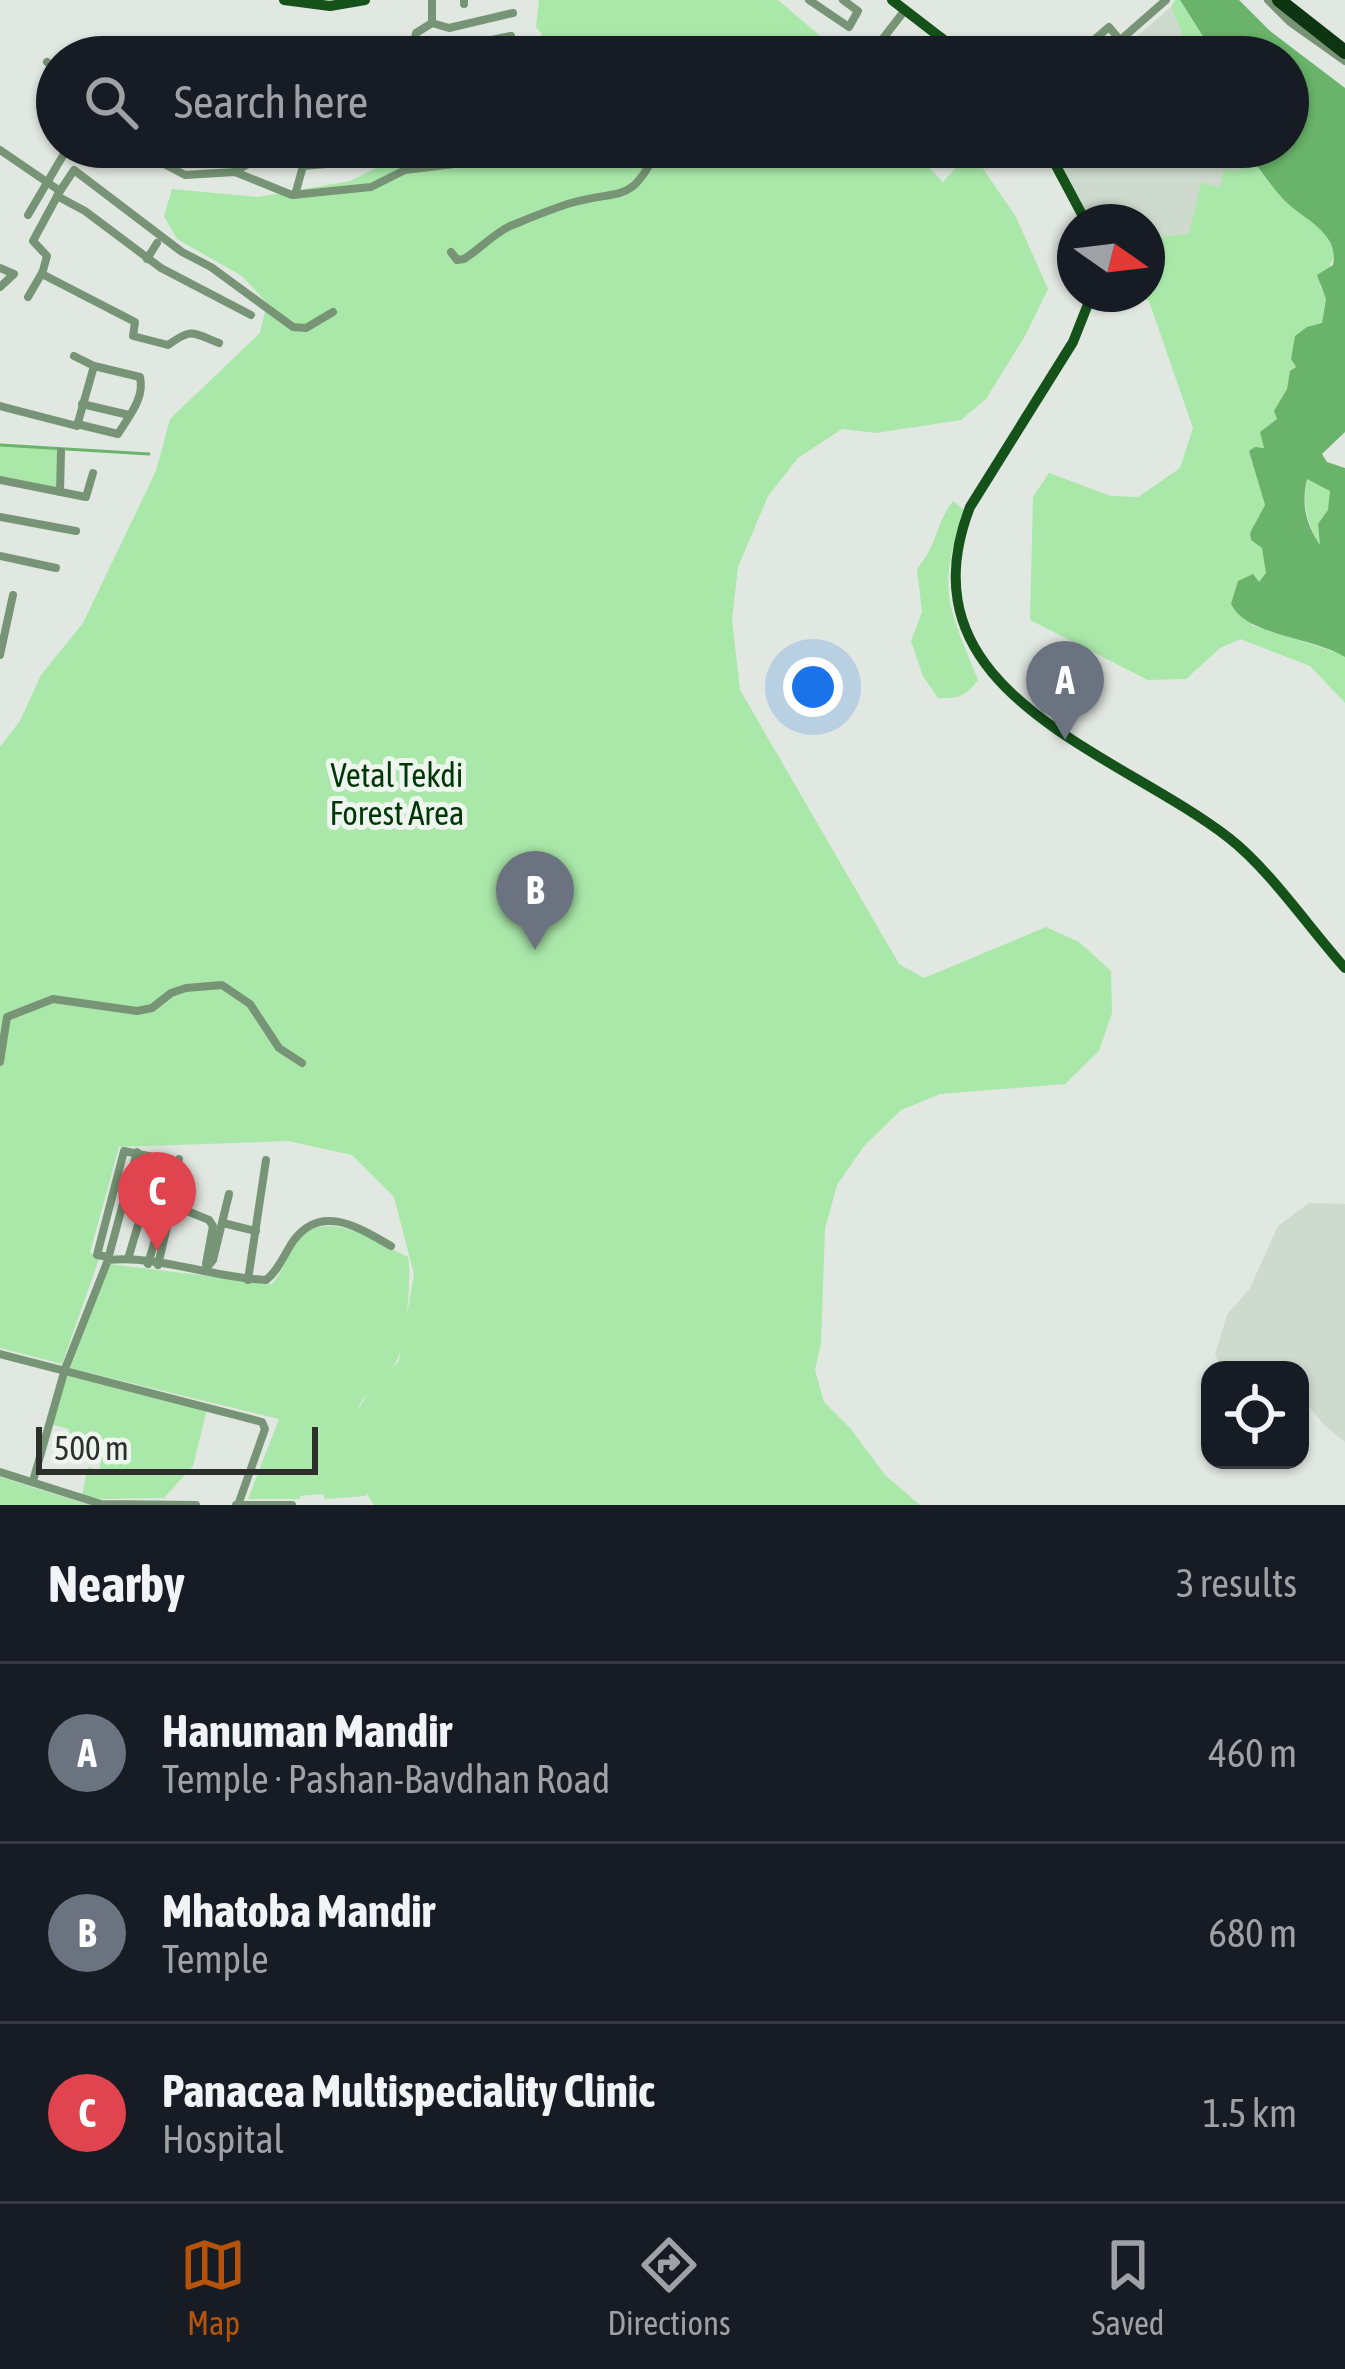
<!DOCTYPE html>
<meta charset="utf-8">
<style>
:root{--surface:#171b24;--page:#20242c;--text:#f1f3f6;--muted:#9ea1a6;--line:#363941;--accent:#b45309}
body{margin:0;font-family:"Asap Condensed",sans-serif;background:var(--page);color:var(--text)}
.controls{position:absolute;right:36px;bottom:36px;display:grid;overflow:hidden;border-radius:24px;box-shadow:0 3px 9px #0004}
.controls button{width:108px;height:108px;display:grid;place-items:center;padding:0;border:0;border-bottom:3px solid var(--line);background:var(--surface);color:var(--text);font:60px sans-serif}
.compass{position:absolute;left:1057px;top:204px;width:108px;height:108px;border-radius:50%;background:var(--surface);box-shadow:0 3px 9px #0004;rotate:104deg}
.scale{position:absolute;left:36px;bottom:30px;width:282px;box-sizing:border-box;padding-left:12px;border:6px solid #2d2f2d;border-top:0;font-size:33px;line-height:42px;white-space:nowrap;color:#2d2f2d;-webkit-text-stroke:9px #eef5ee;paint-order:stroke}
.you{position:absolute;left:813px;top:687px;width:42px;height:42px;margin:-30px;border:9px solid #fff;border-radius:50%;background:#1a73e8;box-shadow:0 0 0 18px #1a73e833}
.badge{display:grid;place-items:center;width:78px;height:78px;border-radius:50%;background:var(--accent);color:#fff;font-size:39px;font-weight:700}
.pin{position:absolute;translate:-50% -99px;filter:drop-shadow(0 3px 6px #0008)}
.pin::after{content:'';position:absolute;top:63px;width:42px;height:36px;background:inherit;clip-path:polygon(0 0,100% 0,50% 100%)}
.list{margin:0;padding:0;list-style:none}
h2{display:flex;justify-content:space-between;align-items:center;height:156px;margin:0;padding:0 48px;font-size:51px}
h2 small{font-size:39px;font-weight:400;color:var(--muted)}
.list li{display:grid;grid-template-columns:78px 1fr auto;gap:36px;align-items:center;box-sizing:border-box;height:180px;padding:0 48px;border-top:3px solid var(--line)}
.list b{display:block;font-size:45px;white-space:nowrap}
.list p{margin:0;font-size:39px;white-space:nowrap;color:var(--muted)}
.list em{font-size:39px;font-style:normal;color:var(--muted)}
.icon{flex:none;width:66px;height:66px;fill:none;stroke:currentColor;stroke-width:2;stroke-linecap:round;stroke-linejoin:round}
.map{position:relative;flex:none;width:1345px;height:1505px;overflow:hidden}
.search{position:absolute;background:var(--surface);box-shadow:0 3px 9px #0004;left:36px;right:36px;top:36px;height:132px;display:flex;align-items:center;gap:30px;box-sizing:border-box;padding:0 42px;border-radius:66px;color:var(--muted);font-size:45px}
.sheet{height:696px;background:var(--surface)}
nav{display:flex;justify-content:space-around;align-items:center;box-sizing:border-box;height:168px;border-top:3px solid var(--line);background:var(--surface);font-size:33px;color:var(--muted)}
nav a{display:grid;justify-items:center;gap:6px}
nav .on{color:var(--accent)}
.map>svg:first-child{display:block}
</style>
<div class="map">
<svg width="1345" height="1505" viewBox="0 0 1345 1505">
<rect width="100%" height="100%" fill="#e1e7e1"/>
<!-- built -->
<g fill="#cfdace">
<path d="M1171,7L1192,57H1113Z"/>
<path d="M1051,147H1230L1241,172L1220,189L1189,235L1147,238V222H1091Z"/>
<path d="M1309,1203L1345,1204V1442L1324,1425L1300,1396V1370H1222L1215,1354L1227,1315L1250,1288L1278,1226Z"/>
</g>
<!-- green -->
<g fill="#aae8a9">
<path d="M539,0H778L845,57H524L542,34L536,27Z"/>
<path d="M1175,0H1180L1216,57H1192L1171,7Z"/>
<path d="M418,147H909L943,182L971,151L1016,217L1048,289L1025,336L986,399L961,420L876,433L842,429L798,458L768,496L738,567L732,619L740,690L899,964L924,978L1046,927L1079,942L1111,971L1112,1013L1099,1051L1065,1084L940,1094L901,1110L864,1146L837,1185L825,1229L821,1343L815,1370L824,1402L851,1429L885,1475L920,1505H374L366,1493V1496L325,1499L323,1494L300,1496V1499H248L279,1419L70,1368L110,1264L272,1284C283,1271 287,1256 296,1243C324,1204 376,1242 408,1257C412,1274 406,1344 397,1360C387,1380 364,1389 358,1410L369,1391L399,1361L414,1274L394,1197L352,1155L288,1141L119,1147L90,1252L99,1259L62,1364L0,1348V747L20,721L41,675L83,623L156,471L170,419L260,333L267,303L242,276L177,239L164,216L172,189L258,197L350,181Z"/>
<path d="M1230,147H1251L1247,154L1282,198L1325,232L1335,255L1320,286L1326,298L1322,323L1295,344L1291,359L1296,367L1290,371L1287,389L1275,410L1277,419L1260,432L1264,449L1249,451L1265,505L1250,534L1251,540L1262,548L1267,573L1259,583L1251,625L1342,654L1345,657V703L1310,666L1240,639L1220,648L1186,679L1148,680L1030,620L1033,497L1049,473L1111,496L1138,497L1180,468L1193,428L1149,301L1125,294H1147V238L1189,234L1201,183L1220,188L1224,169L1240,171Z"/>
<path d="M0,445L59,450L56,488L0,476Z"/>
<path d="M1307,479L1330,490L1329,510L1318,525L1321,547C1307,523 1302,507 1307,479Z"/>
<path d="M953,501L964,510C937,593 947,602 978,680C966,696 958,699 938,698L923,676L911,641L922,612L917,569C939,542 934,527 953,501Z"/>
<path d="M65,1374L207,1409L193,1466L164,1498L98,1499L82,1495L88,1467L99,1470L102,1457L65,1446L69,1429L50,1424Z"/>
<path d="M0,1477L89,1505H0Z"/>
</g>
<!-- water -->
<path fill="#69b36a" fill-rule="evenodd" d="M1180,0H1239L1270,31L1345,88V432L1322,454L1327,462L1345,468V657C1314,637 1246,636 1231,604L1238,581L1253,574L1259,582L1266,573L1262,548L1251,540L1250,533L1265,505L1249,451L1255,447L1264,448L1260,432L1277,419L1274,411L1287,389L1290,371L1296,367L1291,359L1295,336L1307,327L1322,323L1326,299L1317,275L1333,265C1340,232 1302,219 1283,199C1270,185 1260,168 1246,153L1251,147H1288V57H1216ZM1307,479L1330,491L1328,510L1318,524L1320,545C1306,524 1301,505 1307,479Z"/>
<g fill="none" stroke-linecap="round" stroke-linejoin="round">
<!-- stream -->
<path stroke="#69b36a" stroke-width="3" d="M0,445L149,454"/>
<!-- minor -->
<g stroke="#779576" stroke-width="8">
<path d="M464,0V4"/>
<path d="M809,0L849,27L858,11L843,0"/>
<path d="M1268,0L1290,22L1345,61"/>
<path d="M432,23V0"/>
<path d="M511,36L424,54L414,44L416,33L432,23L449,28L513,13"/>
<path d="M899,48L909,57"/>
<path d="M893,57L881,41L905,10"/>
<path d="M925,57L942,37"/>
<path d="M1074,57L1109,27L1120,40"/>
<path d="M1101,57L1166,0"/>
<path d="M47,62L57,71"/>
<path d="M48,130L57,136"/>
<path d="M119,147L149,156L185,175L235,172L292,195L371,187L405,170L495,159L529,147"/>
<path d="M0,150L60,191L33,241L47,256L42,274L135,322L133,336L168,345C192,328 191,332 219,343"/>
<path d="M236,171L276,147"/>
<path d="M60,191L74,170L182,252L211,267L293,327L306,328L333,312"/>
<path d="M295,195L303,166L372,160"/>
<path d="M57,196L85,211L161,268L251,315"/>
<path d="M28,215L68,147"/>
<path d="M451,252L457,260L464,259C480,249 493,234 510,226C530,218 551,209 571,203C624,188 630,206 659,147"/>
<path d="M147,259L157,243"/>
<path d="M0,268L14,274L0,287"/>
<path d="M28,297L42,273"/>
<path d="M74,356L94,366L140,377C145,398 129,416 118,434L77,424"/>
<path d="M82,404L129,415"/>
<path d="M0,406L77,426L94,366"/>
<path d="M0,480L86,497L93,473"/>
<path d="M60,492L61,452"/>
<path d="M0,517L76,531"/>
<path d="M0,556L56,568"/>
<path d="M0,655L13,595"/>
<path d="M0,1062L7,1017L53,999L137,1011L152,1008L171,993L186,988L222,985L250,1004L279,1048L302,1063"/>
<path d="M187,1211L209,1220L213,1226L206,1264"/>
<path d="M223,1223L256,1231"/>
<path d="M109,1257L97,1255L124,1151L158,1158L128,1259"/>
<path d="M108,1259L137,1152"/>
<path d="M148,1264L179,1159"/>
<path d="M158,1265L169,1218"/>
<path d="M204,1271L213,1260L229,1194"/>
<path d="M248,1280L266,1160"/>
<path d="M0,1354L262,1422L265,1429L238,1505"/>
<path d="M0,1472L101,1504L196,1505"/>
<path d="M33,1481L65,1369L108,1260C159,1255 214,1278 266,1280C279,1270 284,1254 294,1240C322,1203 359,1228 391,1246"/>
<path d="M236,1505H292"/>
</g>
<!-- major -->
<g stroke="#14521a" stroke-width="10">
<path d="M284,0L330,6L365,0"/>
<path d="M892,0L966,57"/>
<path d="M1046,147L1086,222"/>
<path d="M1092,294L1073,342L970,507C898,693 1115,750 1229,838C1269,869 1310,929 1345,968"/>
</g>
<!-- highway -->
<path stroke="#0e3511" stroke-width="14" d="M1279,0L1345,52"/>
</g>
<g text-anchor="middle" stroke-width="10" stroke-linejoin="round" paint-order="stroke">
<!-- park labels -->
<g font-size="33" fill="#003707" stroke="#eef5ee">
<text x="397" y="787">Vetal Tekdi<tspan x="397" dy="38">Forest Area</tspan></text>
</g>
</g>
</svg>
<div class="controls">
<button><svg class="icon" aria-label="locate" viewBox="0 0 24 24"><circle cx="12" cy="12" r="6"/><path d="M12 2v4M12 18v4M2 12h4M18 12h4"/></svg></button>
</div>
<svg class="compass" viewBox="-18 -18 36 36"><path d="M0-13l5 13h-10z" fill="#e53935"/><path d="M0 13l5-13h-10z" fill="#9ea1a6"/></svg>
<div class="scale">500 m</div>
<div class="you"></div>
<div class="pin badge" style="left:1065px;top:740px;background:#6b7280">A</div>
<div class="pin badge" style="left:535px;top:950px;background:#6b7280">B</div>
<div class="pin badge" style="left:157px;top:1251px;background:#e0444e">C</div>
<div class="search"><svg class="icon" aria-label="search" viewBox="0 0 24 24"><circle cx="10" cy="10" r="6"/><path d="M15 15l6 6"/></svg>Search here</div>
</div>
<section class="sheet">
<h2>Nearby<small>3 results</small></h2>
<ul class="list">
<li><span class="badge" style="background:#6b7280">A</span><div><b>Hanuman Mandir</b><p>Temple · Pashan-Bavdhan Road</p></div><em>460 m</em></li>
<li><span class="badge" style="background:#6b7280">B</span><div><b>Mhatoba Mandir</b><p>Temple</p></div><em>680 m</em></li>
<li><span class="badge" style="background:#e0444e">C</span><div><b>Panacea Multispeciality Clinic</b><p>Hospital</p></div><em>1.5 km</em></li>
</ul>
</section>
<nav>
<a class="on"><svg class="icon" aria-label="map" viewBox="0 0 24 24"><path d="M3 6l6-2 6 2 6-2v14l-6 2-6-2-6 2zM9 4v14M15 6v14"/></svg>Map</a>
<a><svg class="icon" aria-label="directions" viewBox="0 0 24 24"><path d="M12 3l9 9-9 9-9-9zM9 14v-3h6M13 9l2 2-2 2"/></svg>Directions</a>
<a><svg class="icon" aria-label="saved" viewBox="0 0 24 24"><path d="M7 4h10v16l-5-4-5 4z"/></svg>Saved</a>
</nav>
